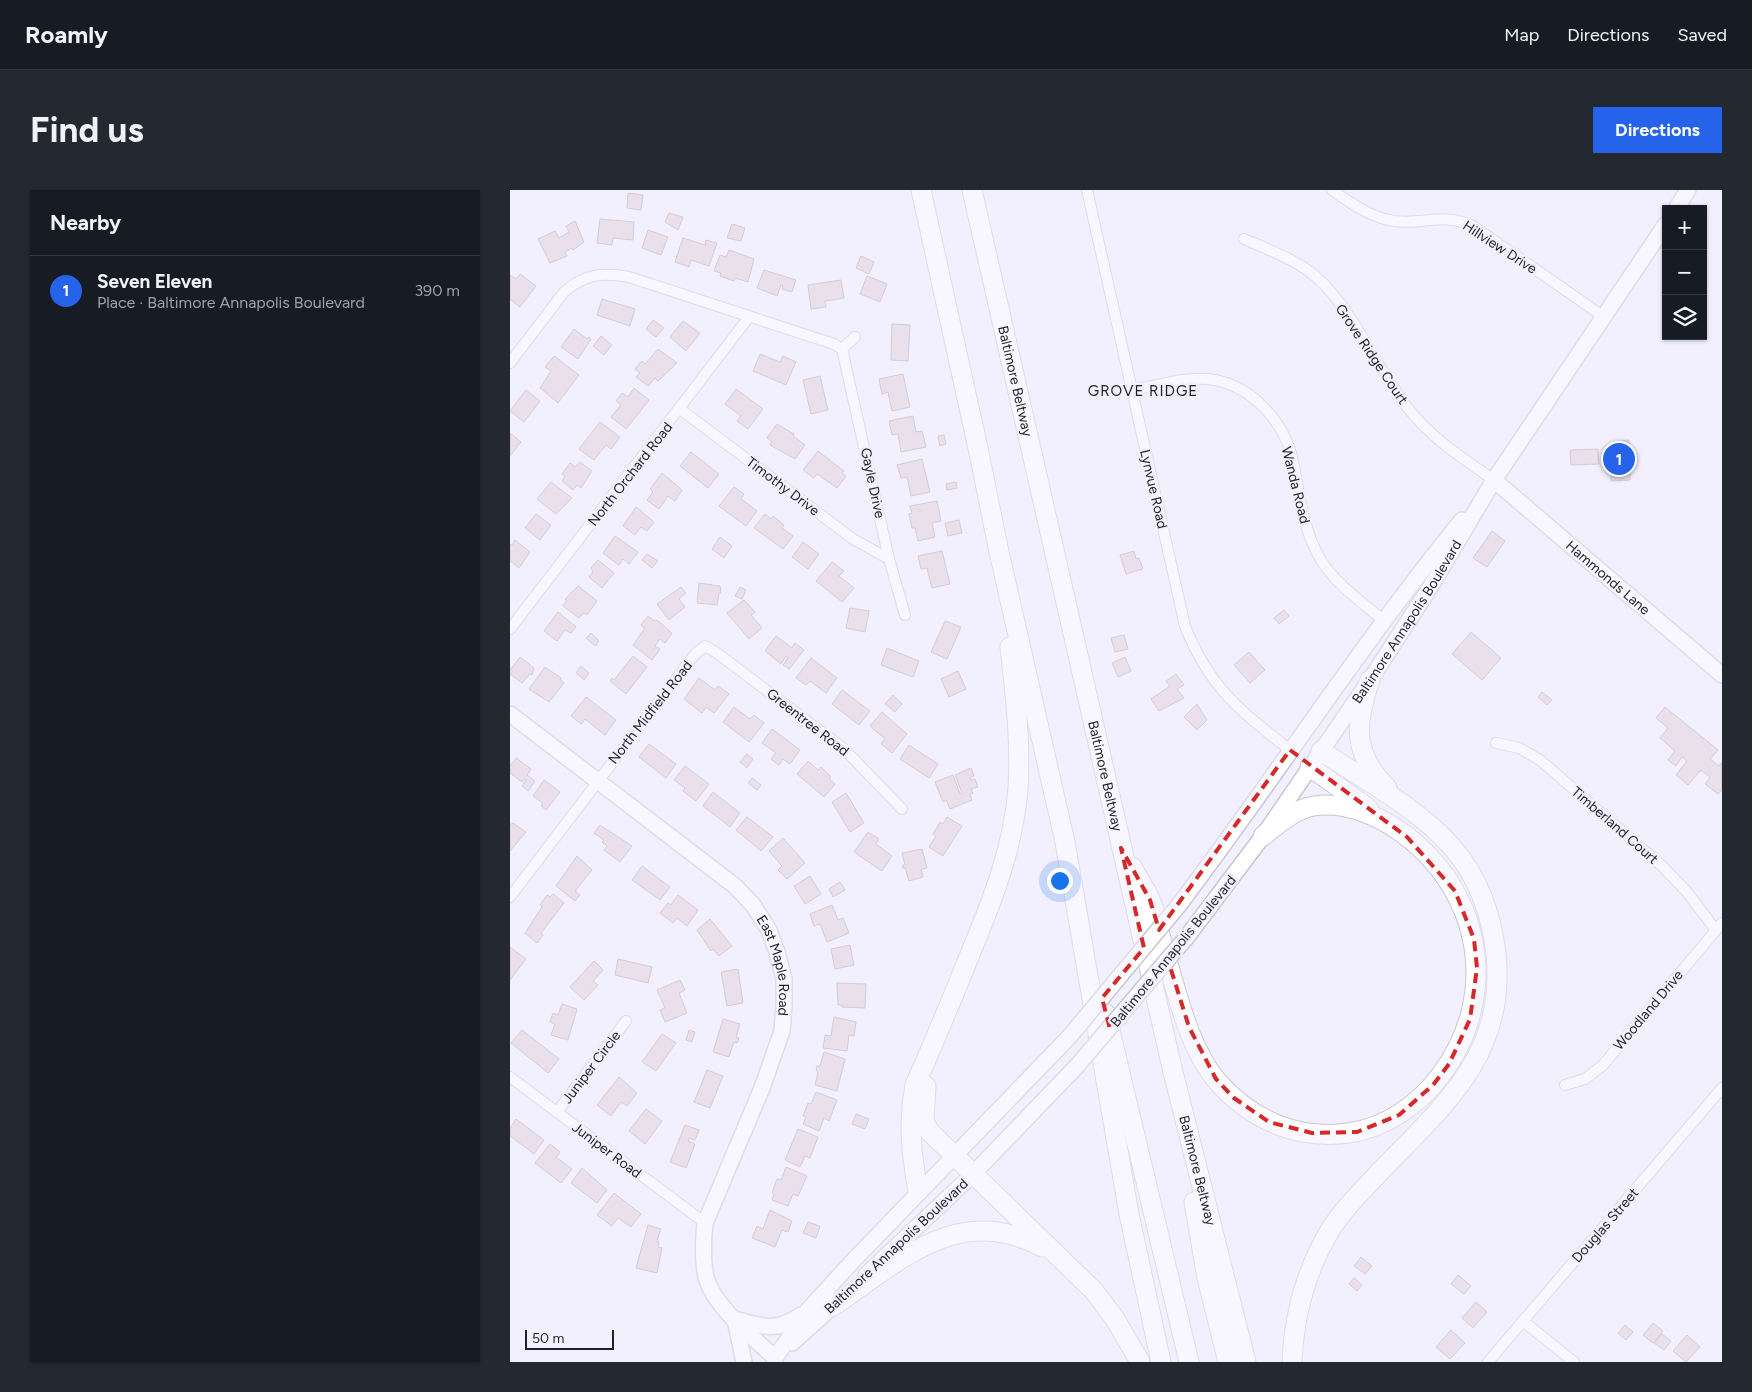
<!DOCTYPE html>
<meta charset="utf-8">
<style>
:root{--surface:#171b24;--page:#242831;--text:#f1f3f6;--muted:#9ea1a6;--line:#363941;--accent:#2563eb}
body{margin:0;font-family:Figtree,sans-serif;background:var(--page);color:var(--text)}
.controls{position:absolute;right:15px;top:15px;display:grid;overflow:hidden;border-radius:0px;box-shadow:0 1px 4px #0004}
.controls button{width:45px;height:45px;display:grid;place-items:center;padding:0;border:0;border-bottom:1px solid var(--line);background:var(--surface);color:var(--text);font:25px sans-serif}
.scale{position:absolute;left:15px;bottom:12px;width:89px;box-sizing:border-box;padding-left:5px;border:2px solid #201f24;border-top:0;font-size:14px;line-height:18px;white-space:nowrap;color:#201f24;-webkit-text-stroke:4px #f2effe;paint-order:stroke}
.you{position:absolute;left:549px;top:690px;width:18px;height:18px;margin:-12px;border:4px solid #fff;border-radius:50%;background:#1a73e8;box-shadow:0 0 0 8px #1a73e833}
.badge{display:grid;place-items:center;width:32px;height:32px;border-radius:50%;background:var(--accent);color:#fff;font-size:16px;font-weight:700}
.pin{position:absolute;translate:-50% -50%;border:2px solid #fff;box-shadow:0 1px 5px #0006}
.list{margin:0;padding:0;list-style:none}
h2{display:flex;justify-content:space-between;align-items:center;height:65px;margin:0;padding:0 20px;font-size:21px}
h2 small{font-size:16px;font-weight:400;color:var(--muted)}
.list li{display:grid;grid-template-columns:32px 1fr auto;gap:15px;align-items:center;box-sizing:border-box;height:70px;padding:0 20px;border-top:1px solid var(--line)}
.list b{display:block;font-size:19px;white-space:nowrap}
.list p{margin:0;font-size:16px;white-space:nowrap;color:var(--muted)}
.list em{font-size:16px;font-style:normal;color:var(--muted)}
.icon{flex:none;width:28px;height:28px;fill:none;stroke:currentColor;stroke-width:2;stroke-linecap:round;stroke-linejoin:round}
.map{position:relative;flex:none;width:1212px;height:1172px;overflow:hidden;border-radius:0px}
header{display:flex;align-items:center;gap:30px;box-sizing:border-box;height:70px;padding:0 25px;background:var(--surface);border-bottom:1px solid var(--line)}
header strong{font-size:24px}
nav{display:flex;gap:28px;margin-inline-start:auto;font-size:18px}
.intro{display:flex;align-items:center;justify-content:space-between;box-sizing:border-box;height:120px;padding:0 30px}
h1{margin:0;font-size:35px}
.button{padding:12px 22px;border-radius:0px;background:var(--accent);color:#fff;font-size:18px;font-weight:700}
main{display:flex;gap:30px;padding:0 30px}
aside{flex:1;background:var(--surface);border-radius:0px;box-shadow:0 1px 4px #0004}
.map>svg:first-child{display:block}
</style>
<header>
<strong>Roamly</strong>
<nav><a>Map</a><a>Directions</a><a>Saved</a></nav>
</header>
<div class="intro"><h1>Find us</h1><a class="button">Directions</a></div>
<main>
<aside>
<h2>Nearby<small></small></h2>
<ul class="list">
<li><span class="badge">1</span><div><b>Seven Eleven</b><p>Place · Baltimore Annapolis Boulevard</p></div><em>390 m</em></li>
</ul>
</aside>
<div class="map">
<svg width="1212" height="1172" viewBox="0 0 1212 1172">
<rect width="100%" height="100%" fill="#f2effe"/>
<!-- building -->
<g fill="#deced5" stroke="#b1a2a8">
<path d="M118,3L133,5L131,20L117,18Z"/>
<path d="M159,23L173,27L168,40L155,32Z"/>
<path d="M90,29L124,32L123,50L103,48L102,55L87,53Z"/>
<path d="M65,31L74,52L63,60L62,58L55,62L57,66L40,73L28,49L45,41L49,48L59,42L56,36Z"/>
<path d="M222,34L235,38L231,51L217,48Z"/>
<path d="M138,40L158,47L151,65L132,58Z"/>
<path d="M173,48L195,55L196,50L207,53L199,76L181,70L179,77L165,72Z"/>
<path d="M219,60L244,69L238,92L225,88L224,91L210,86L211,83L204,81L210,65L216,67Z"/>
<path d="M351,66L364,72L359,84L346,78Z"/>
<path d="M254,80L286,90L282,102L272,99L273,96L271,95L267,106L247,98Z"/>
<path d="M10,84L26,96L10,117L0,109V85L6,89Z"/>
<path d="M357,86L377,94L370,112L350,104Z"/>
<path d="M331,90L334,108L315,111L316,117L301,119L298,95Z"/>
<path d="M92,109L125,119L120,136L87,125Z"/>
<path d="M143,130L154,138L146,147L136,139Z"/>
<path d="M173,131L190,143L176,161L160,147Z"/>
<path d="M382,134L400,135L398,171L381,170Z"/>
<path d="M64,139L77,149L79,147L81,149L68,169L51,157Z"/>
<path d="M91,146L102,155L94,165L83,156Z"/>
<path d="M148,159L167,173L148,191L145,188L138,196L126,187L130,183L125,179L132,171L135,174Z"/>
<path d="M250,164L270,172L273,166L286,172L276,195L243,181Z"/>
<path d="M44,166L69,185L48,213L30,198L41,181L35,177Z"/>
<path d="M393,184L400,217L382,221L378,202L372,204L369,189Z"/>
<path d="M310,186L318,220L301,224L293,190Z"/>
<path d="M124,198L139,210L116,239L101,227L111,215L106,211L112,203L118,207Z"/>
<path d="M226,199L253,219L238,239L227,231L231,226L215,214Z"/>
<path d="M16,200L30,211L14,232L0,221Z"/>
<path d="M403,226L406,242L412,241L416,257L391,262L388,244L382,245L379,231Z"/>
<path d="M90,232L110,247L101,259L96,255L84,270L69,259Z"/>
<path d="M267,234L284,244L283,246L295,255L285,269L260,255L262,252L257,248Z"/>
<path d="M0,243L11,252L0,266Z"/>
<path d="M434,245L436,254L430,256L428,246Z"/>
<path d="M1119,250L1120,290L1101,291V275L1098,267L1111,251Z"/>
<path d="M1088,259L1089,274L1061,275L1060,260Z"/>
<path d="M308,261L334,281L332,283L336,286L327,298L307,284L304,288L293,280Z"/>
<path d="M181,262L209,284L198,298L170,276Z"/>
<path d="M412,269L420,302L401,306L397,287L391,288L387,275Z"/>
<path d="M70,272L82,281L71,298L67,295L63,300L52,291L55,286L52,284L60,273L65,277Z"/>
<path d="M152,283L172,300L165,311L158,306L149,319L137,310L143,302L140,299Z"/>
<path d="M41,292L62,308L46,324L27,309Z"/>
<path d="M446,292L447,298L437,300L436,294Z"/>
<path d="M224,297L234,304L231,309L247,321L236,336L209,316Z"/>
<path d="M427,311L431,331L422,333L425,347L408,351L405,338H402L399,324L402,323L400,316Z"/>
<path d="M126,317L144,332L137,341L131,337L125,345L113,336Z"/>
<path d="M26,324L41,335L30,350L15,338Z"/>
<path d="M255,324L261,329L263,326L274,335L272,338L283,346L273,359L244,338Z"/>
<path d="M449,330L452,343L438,346L435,333Z"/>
<path d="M982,341L995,351L977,377L963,368Z"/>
<path d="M105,346L128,362L119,374L113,369L109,375L93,363Z"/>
<path d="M210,347L222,356L214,368L202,359Z"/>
<path d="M5,350L20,362L9,378L0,371V354L2,355Z"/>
<path d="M293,352L309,364L298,379L282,367Z"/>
<path d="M432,361L440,394L422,398L417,378L411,379L408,366Z"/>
<path d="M624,361L626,369L629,368L633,379L616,384L610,365Z"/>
<path d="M137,364L148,371L142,378L132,370Z"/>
<path d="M88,370L104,383L92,398L79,387L83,382L81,378Z"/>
<path d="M322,372L334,381L329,386L344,398L332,412L306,391Z"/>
<path d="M189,393L210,396L211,403H209L207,415L187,413Z"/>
<path d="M68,396L87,411L77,425L74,423L69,428L53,416L57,410L55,409Z"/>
<path d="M171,397L176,403L169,409L175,417L159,430L147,414Z"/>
<path d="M230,397L236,400L232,409L225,406Z"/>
<path d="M234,410L245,422L241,425L252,438L239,449L217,423Z"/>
<path d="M340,418L359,421L355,442L336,438Z"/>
<path d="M774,420L779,426L769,434L764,428Z"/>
<path d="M48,422L66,437L61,443L55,440L47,451L34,441Z"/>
<path d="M138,426L145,431L147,430L162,443L155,453L150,449L145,456L150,459L142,470L123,455L135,438L131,435Z"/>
<path d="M435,431L451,437L437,469L421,462Z"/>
<path d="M961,442L991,468L972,490L942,464Z"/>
<path d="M81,443L89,451L85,456L76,448Z"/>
<path d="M614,445L618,459L605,462L601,448Z"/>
<path d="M266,446L282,458L285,453L294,460L279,479L273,475L278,468L276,466L271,474L255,461Z"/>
<path d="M377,458L409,471L403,487L371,475Z"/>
<path d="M739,462L755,480L740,493L724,475Z"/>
<path d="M123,466L137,477L116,504L100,491L102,488L104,490Z"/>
<path d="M10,467L24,478L22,485L20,484L12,493L0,484V480Z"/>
<path d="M615,467L621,481L608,487L602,473Z"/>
<path d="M301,468L327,488L316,503L300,491L296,495L286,488Z"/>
<path d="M71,476L79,483L74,490L66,483Z"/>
<path d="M35,477L51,488L50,490L54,493L39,512L19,499Z"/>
<path d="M448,481L456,499L439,507L431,489Z"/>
<path d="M666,484L674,495L667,499L674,508L649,521L641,509L660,496L656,491Z"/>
<path d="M189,488L205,500L208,496L219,504L204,523L196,517L192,523L174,509Z"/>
<path d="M332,500L360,521L349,535L322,514Z"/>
<path d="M1032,502L1042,510L1037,515L1028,507Z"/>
<path d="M383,505L392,514L385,522L375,514Z"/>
<path d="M76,507L106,530L95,545L75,529L71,534L61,526Z"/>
<path d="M687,514L697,530L687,540L674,527Z"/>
<path d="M224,517L240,529L244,525L254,533L239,552L213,532Z"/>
<path d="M1155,517L1208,560L1200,569L1209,576L1212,572V600L1208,604L1195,594L1200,587L1191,580L1178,595L1166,585L1177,571L1172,567L1166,576L1158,570L1165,561L1150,548L1158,538L1146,528Z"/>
<path d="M372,522L397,544L382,563L371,554L375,549L360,536Z"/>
<path d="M262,539L290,560L280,574L273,569L269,575L261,569L266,563L252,553Z"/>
<path d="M139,554L166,574L156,588L129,567Z"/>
<path d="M399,555L428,574L419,588L390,569Z"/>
<path d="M237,564L243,569L237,578L230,572Z"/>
<path d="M6,568L21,579L17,585L25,591L18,601L12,596L16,590L14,589L12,592L0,583V576Z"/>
<path d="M298,571L308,580L311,577L321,587L319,589L325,594L314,607L287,584Z"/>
<path d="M175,576L199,594L186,611L173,601L175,598L164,590Z"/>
<path d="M461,578L464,586L460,588L461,590L465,589L468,597L461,599L463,603L460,604L462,610L440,619L436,610L433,612L425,592L443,585L450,604L452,603L445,585Z"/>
<path d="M242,588L251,595L247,600L238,593Z"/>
<path d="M34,590L50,602L36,620L31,616L33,613L23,606Z"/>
<path d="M203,602L230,623L220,637L193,616Z"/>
<path d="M336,603L354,633L340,642L322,612Z"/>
<path d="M237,627L263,647L251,661L226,640Z"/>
<path d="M437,627L452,636L433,666L419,657L426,646L423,644L430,632L433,634Z"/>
<path d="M3,633L16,642L0,661V635Z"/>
<path d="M90,635L122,656L110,672L94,660L97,656L92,652L94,650L84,643Z"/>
<path d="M358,642L369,649L366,654L382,666L372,681L344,662Z"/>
<path d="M273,648L295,673L277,689L268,680L272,676L259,661Z"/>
<path d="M412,659L417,678L411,679L413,687L399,691L395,678H393L392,675H395L392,663Z"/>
<path d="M67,666L82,680L65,701L70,705L65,711L46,696Z"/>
<path d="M132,676L160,697L150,710L122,690Z"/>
<path d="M300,686L311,704L295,714L284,696Z"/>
<path d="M330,692L335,700L323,707L319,699Z"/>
<path d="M43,704L54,713L31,743L33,745L27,753L15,743L32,717L30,715L37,705L40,707Z"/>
<path d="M168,705L188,720L177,736L167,728L163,733L150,723L158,713L161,715Z"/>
<path d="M322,715L328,730L333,728L339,743L317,752L310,734L304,736L300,724Z"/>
<path d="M200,729L222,756L209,766L203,759L201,761L187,740Z"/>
<path d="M340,755L344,775L325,779L321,759Z"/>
<path d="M0,757L16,769L0,790Z"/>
<path d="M108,769L142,777L138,793L105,785Z"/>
<path d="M84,771L93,780L83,791L88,795L74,810L60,797Z"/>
<path d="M228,779L233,813L217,816L211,782Z"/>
<path d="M170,790L175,800L169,803L177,823L155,832L150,820L155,818L147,800Z"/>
<path d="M327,793L356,794L355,818L332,817V815H328Z"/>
<path d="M52,814L67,819L58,850L41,845L45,834L40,832L43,823L48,825Z"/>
<path d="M324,827L346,832L344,846L339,845L337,861L313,858L315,845L321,846Z"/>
<path d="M213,829L230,834L226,847L229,848L227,853L224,852L219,867L203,862Z"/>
<path d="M12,840L49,869L38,883L1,853Z"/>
<path d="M179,840L185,842L182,852L176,850Z"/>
<path d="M152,844L166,853L146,881L132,872Z"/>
<path d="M314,862L335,869L327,901L305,895L308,882L306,880L307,876H310Z"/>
<path d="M197,880L213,886L200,918L184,912Z"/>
<path d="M109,887L127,903L117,916L111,912L101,926L87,915Z"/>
<path d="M306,902L327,910L319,931L314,928L309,941L293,934L296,927L293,926L298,913L301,914Z"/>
<path d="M136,919L152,931L135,954L119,941Z"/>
<path d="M346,924L359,929L355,939L342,934Z"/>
<path d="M6,929L34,950L24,964L0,946V938Z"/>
<path d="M175,935L189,940L185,950L179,948L178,951L185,954L176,978L160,972Z"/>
<path d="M288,939L308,947L300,968L295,966L290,977L275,970Z"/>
<path d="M40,954L50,962L46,967L62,979L51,993L25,973Z"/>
<path d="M276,977L297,986L288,1006L283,1004L278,1016L262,1010L264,1004L262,1003L267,989L271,990Z"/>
<path d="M72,978L97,1000L87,1013L61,993Z"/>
<path d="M104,1003L131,1024L121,1037L108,1028L102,1036L87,1025Z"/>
<path d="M260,1020L282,1031L278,1042L272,1040L265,1057L242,1048L247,1036L253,1039Z"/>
<path d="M298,1032L310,1036L306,1048L293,1043Z"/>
<path d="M138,1035L151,1039L147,1051L149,1052L148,1057L152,1058L147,1083L126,1078Z"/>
<path d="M851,1067L862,1076L855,1084L844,1076Z"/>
<path d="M948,1085L961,1096L954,1104L941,1094Z"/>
<path d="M844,1088L852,1095L847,1101L839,1094Z"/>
<path d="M966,1112L977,1122L963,1138L952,1128Z"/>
<path d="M1143,1133L1153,1141L1143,1153L1133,1145Z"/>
<path d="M1115,1135L1123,1142L1116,1150L1108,1143Z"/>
<path d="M941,1140L955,1153L940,1169L926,1157Z"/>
<path d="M1152,1144L1161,1151L1154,1160L1144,1153Z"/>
<path d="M1177,1145L1190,1157L1176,1172L1163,1161Z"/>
</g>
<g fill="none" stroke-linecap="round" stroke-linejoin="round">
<!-- street casing -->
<g stroke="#c9c6d4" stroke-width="12">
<g id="street">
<path d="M577,0L675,436C699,497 730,521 780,560"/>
<path d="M822,0C839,12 859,26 879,30C910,37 931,21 963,36L1094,127"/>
<path d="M734,49C755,58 777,66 796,79C838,107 865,177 897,217C921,248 952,268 984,290"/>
<path d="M332,159L345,147"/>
<path d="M0,173L54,102C75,84 92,82 119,87L324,154L332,159L379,369L395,425"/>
<path d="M622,200C648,196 679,185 705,190C742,197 773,231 782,267C789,299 792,334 807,363C821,391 849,410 873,430"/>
<path d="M170,219L343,349L379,369"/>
<path d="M0,439L239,127"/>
<path d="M986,553L1009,558L1030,570L1152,676L1176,701L1206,740"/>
<path d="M0,707L185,464L195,456L207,463L333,558L392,619"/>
<path d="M0,887L195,1033"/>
<path d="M1055,895L1075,889L1093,875L1212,733"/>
<path d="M47,922L116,831"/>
<path d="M1013,1131L1064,1172"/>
<path d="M978,1172L1212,898"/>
</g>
</g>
<!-- secondary casing -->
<g stroke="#c9c6d4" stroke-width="18">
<g id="secondary">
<path d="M1166,19L1178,0"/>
<path id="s1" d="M984,290L1212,485"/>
<path id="s2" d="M0,524L225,696L243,715L259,740L267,762L274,789V815L272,841L252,898L195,1033C193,1051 192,1069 196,1087C204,1117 243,1147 265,1168"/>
<path d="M669,715C765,588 851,454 952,330"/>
<path id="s3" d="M676,748L753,646L860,490L921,396L984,290L1156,34"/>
<path d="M356,1085L463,984L566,877"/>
<path d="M225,1130L234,1172"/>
<path d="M228,1130C255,1138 268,1141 291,1125"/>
<path d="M282,1153L330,1110"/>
<path d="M265,1168L298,1120L341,1073L560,846"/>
</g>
</g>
<!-- highway casing -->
<g stroke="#c9c6d4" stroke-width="21">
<g id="highway">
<path d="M411,0L468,258L489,362L555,652L619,1024L651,1172"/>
<path id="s4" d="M462,0L663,882L736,1172"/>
<path d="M860,490C845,534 842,563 877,598"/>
<path d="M800,577L858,618"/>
<path d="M622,677C628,688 635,698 640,709C645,720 647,733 650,745C664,791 676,854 707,891C741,930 787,950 838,943C876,938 908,915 930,886C991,806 972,700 891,642C867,625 834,611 804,616C785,619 768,634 753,646"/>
<path d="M596,824L679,1172"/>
<path d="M416,896L414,931L419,941L584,1101L605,1129L630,1172"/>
<path d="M408,1001C401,962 398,934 405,895C425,851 443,806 461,762C483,709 504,655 508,598C511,550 505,504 500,457"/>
<path d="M684,1012L697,1088L718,1172"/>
<path d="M323,1116C390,1071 448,1012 532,1057"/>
<path d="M782,1172C784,1125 795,1083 819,1042C831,1022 848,1005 865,987C929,919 997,868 986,764C982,726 968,686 942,657C907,617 854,590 811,561"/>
</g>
</g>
<!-- street -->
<use href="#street" stroke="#fff" stroke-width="10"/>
<!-- secondary -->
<use href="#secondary" stroke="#fff" stroke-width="15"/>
<!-- highway -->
<use href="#highway" stroke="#fff" stroke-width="19"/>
<!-- secondary-bridge casing -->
<g stroke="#c9c6d4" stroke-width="18" stroke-linecap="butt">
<g id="secondary-bridge">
<path d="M560,846L669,715"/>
<path d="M566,877L676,748"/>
</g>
</g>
<!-- secondary-bridge -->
<use href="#secondary-bridge" stroke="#fff" stroke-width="15"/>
</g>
<!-- marked area -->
<path d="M0 0H1212V1172H0ZM780,560L897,647L945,701L964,749L967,778L960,829L939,874L923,895L889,925L847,942L802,943L759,932L724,908L706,889L679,837L658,770L600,839L592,808L634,758L611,658L640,710L649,740Z" fill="#f2effe" fill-opacity=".55" fill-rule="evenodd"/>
<path fill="none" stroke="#d62828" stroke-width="4" stroke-dasharray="10 6" stroke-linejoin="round" d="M780,560L897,647L945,701L964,749L967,778L960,829L939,874L923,895L889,925L847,942L802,943L759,932L724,908L706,889L679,837L658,770L600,839L592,808L634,758L611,658L640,710L649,740Z"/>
<g text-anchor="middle" stroke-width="5" stroke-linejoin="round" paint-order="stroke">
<!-- street labels -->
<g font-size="14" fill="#201f24" stroke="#f2effe">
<text transform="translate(990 57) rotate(33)" y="5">Hillview Drive</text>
<text transform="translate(862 164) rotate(56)" y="5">Grove Ridge Court</text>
<text dy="5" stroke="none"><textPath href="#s4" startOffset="196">Baltimore Beltway</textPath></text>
<text transform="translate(120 284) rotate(-52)" y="5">North Orchard Road</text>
<text transform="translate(363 293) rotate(78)" y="5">Gayle Drive</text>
<text transform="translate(786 295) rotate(76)" y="5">Wanda Road</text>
<text transform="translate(273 296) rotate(37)" y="5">Timothy Drive</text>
<text transform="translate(644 299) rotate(77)" y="5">Lynvue Road</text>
<text dy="5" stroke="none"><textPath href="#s1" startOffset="150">Hammonds Lane</textPath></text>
<text dy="5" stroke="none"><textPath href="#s3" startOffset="386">Baltimore Annapolis Boulevard</textPath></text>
<text transform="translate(140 522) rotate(-52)" y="5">North Midfield Road</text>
<text transform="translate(298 532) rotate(38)" y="5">Greentree Road</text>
<text dy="5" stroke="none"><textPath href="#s4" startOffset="601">Baltimore Beltway</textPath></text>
<text transform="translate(1105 635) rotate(41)" y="5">Timberland Court</text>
<text transform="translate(663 761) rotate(-51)" y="5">Baltimore Annapolis Boulevard</text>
<text dy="5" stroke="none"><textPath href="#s2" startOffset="375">East Maple Road</textPath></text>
<text transform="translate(1138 820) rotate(-50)" y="5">Woodland Drive</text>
<text transform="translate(81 877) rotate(-53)" y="5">Juniper Circle</text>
<text transform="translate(97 960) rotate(37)" y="5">Juniper Road</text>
<text dy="5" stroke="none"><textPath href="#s4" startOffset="1006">Baltimore Beltway</textPath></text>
<text transform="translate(1095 1035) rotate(-49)" y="5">Douglas Street</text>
<text transform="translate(386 1056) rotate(-43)" y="5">Baltimore Annapolis Boulevard</text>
</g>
<!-- neighbourhood labels -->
<g font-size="15" letter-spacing="1" fill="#201f24" stroke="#f2effe">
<text x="633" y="206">GROVE RIDGE</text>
</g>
</g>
</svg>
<div class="controls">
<button>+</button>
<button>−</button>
<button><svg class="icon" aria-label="layers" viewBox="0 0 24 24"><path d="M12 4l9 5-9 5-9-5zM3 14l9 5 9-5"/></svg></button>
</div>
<div class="scale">50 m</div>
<div class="you"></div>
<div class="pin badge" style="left:1109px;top:269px">1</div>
</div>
</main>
